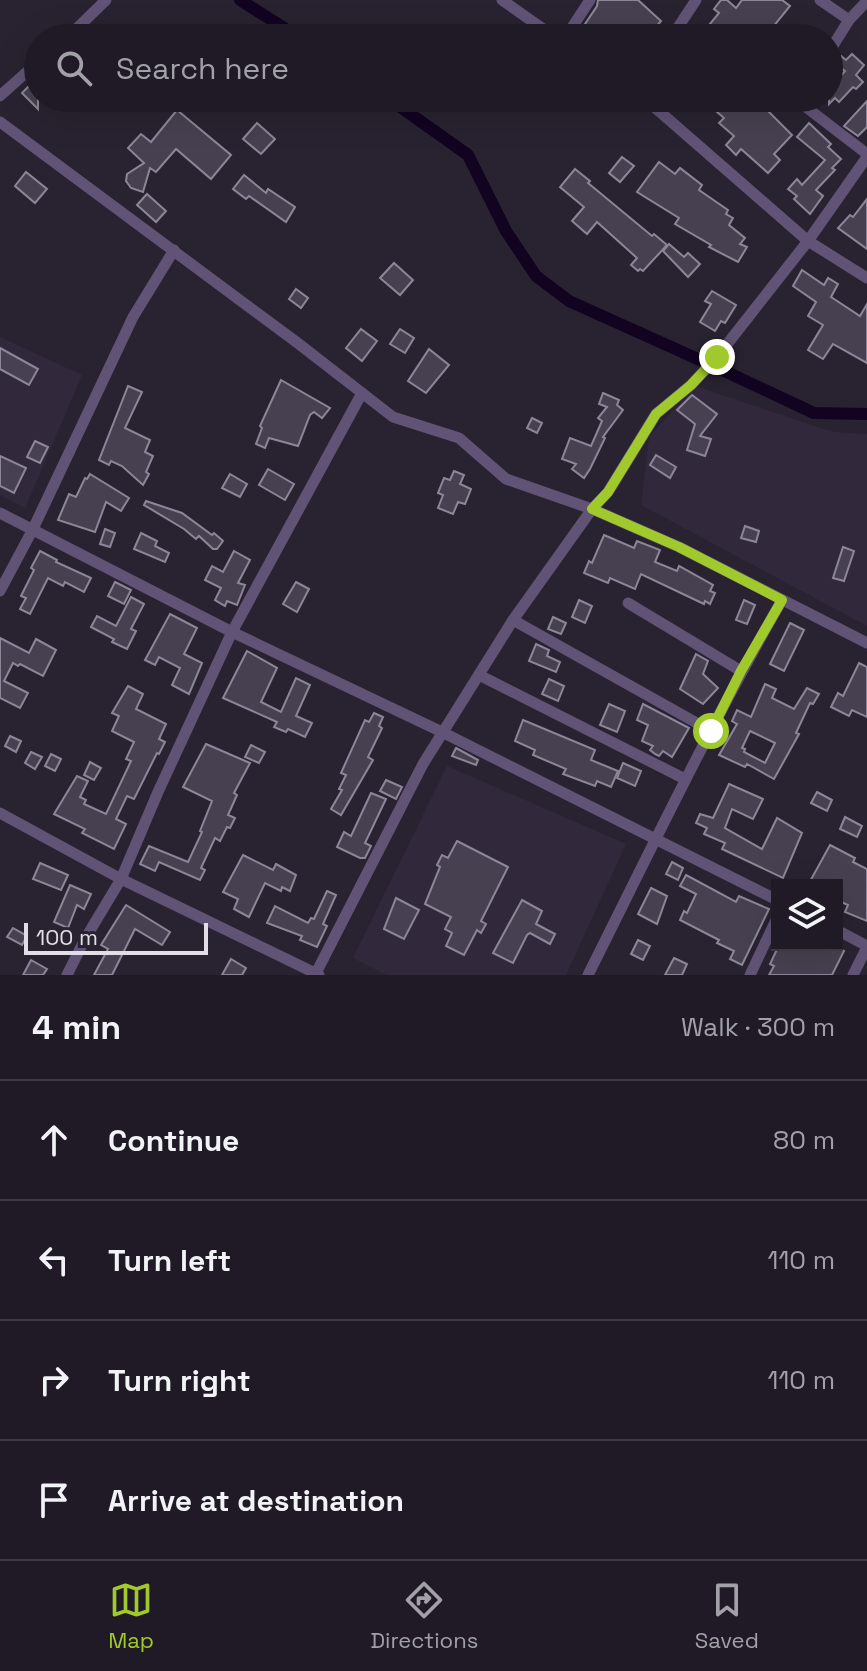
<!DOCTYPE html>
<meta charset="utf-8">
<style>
:root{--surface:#1f1a25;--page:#2c2732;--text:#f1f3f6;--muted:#a1a1a7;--line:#3c3842;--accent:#a0c92b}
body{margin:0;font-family:"Space Grotesk",sans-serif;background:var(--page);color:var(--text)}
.controls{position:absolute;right:24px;bottom:24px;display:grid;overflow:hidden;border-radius:0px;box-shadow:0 8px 32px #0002}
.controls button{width:72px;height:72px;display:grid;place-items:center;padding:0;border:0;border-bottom:2px solid var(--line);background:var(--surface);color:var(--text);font:40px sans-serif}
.scale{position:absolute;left:24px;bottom:20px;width:184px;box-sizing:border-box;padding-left:8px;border:4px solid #e1dee7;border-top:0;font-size:22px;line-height:28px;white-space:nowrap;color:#e1dee7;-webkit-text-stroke:6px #292331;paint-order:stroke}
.stop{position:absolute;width:24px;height:24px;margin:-18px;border:6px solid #a0c92b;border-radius:50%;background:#fff}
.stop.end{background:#a0c92b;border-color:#fff;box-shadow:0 2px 8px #0008}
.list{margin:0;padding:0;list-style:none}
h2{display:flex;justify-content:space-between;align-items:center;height:104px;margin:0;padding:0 32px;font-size:34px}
h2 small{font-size:26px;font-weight:400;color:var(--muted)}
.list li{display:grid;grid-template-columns:52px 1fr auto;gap:24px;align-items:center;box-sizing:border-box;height:120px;padding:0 32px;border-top:2px solid var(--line)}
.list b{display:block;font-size:30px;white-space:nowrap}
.list em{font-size:26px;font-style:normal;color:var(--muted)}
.icon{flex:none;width:44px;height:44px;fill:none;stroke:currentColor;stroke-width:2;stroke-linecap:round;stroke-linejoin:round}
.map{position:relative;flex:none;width:867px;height:975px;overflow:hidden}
.search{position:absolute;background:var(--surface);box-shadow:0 8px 32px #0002;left:24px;right:24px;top:24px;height:88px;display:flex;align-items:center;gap:20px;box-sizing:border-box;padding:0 28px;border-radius:44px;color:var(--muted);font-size:30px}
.sheet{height:584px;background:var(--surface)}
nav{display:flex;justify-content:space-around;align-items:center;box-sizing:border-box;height:112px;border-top:2px solid var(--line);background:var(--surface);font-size:22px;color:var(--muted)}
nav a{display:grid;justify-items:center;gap:4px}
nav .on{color:var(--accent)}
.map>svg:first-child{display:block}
</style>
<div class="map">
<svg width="867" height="975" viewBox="0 0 867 975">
<rect width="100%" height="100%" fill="#292331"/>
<!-- built -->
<g fill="#31283c">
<path d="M0,337L82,375L25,508L0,495Z"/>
<path d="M695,386L833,432L867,434V626L641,505L649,437Z"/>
<path d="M447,766L626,844L566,975H387L353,958Z"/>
</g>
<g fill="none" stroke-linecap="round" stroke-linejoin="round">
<!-- canal -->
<g stroke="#120321" stroke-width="12">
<path d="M240,0L300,38"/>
<path d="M388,98L468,155L506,231L536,276L569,301L700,360"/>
<path d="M716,367L814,413L867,414"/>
</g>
</g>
<!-- building -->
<g fill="#474050" stroke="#8d8698" stroke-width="2" fill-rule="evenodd">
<path d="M598,0H638L661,21L647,38H579L577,36L597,6Z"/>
<path d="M721,0H727L736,8L742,0H782L790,6L768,33L774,38H708L715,30L709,25L719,13L714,9Z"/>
<path d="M852,54L864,65L856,75L863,82L856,89L853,87L839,102L835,98L829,104V89L845,71L835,63L841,56L846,60Z"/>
<path d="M38,77V109L22,93Z"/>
<path d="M701,98H759L768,107L766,109L792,135L774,154L780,160L768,173L741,149L736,155L726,145L734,136L719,123L724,118Z"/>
<path d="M867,101V127L858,136L844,126Z"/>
<path d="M177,110L231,155L211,179L176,149L156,172L150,168L143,192L131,188L126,181L127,174L144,163L128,148L141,134L151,142Z"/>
<path d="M257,123L275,139L261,154L243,139Z"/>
<path d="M809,123L831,144L828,147L841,159L832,168L835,170L816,190L823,196L810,214L794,199L797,196L788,189L797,179L802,185L825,160L797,137Z"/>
<path d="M622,157L634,166L620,182L609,173Z"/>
<path d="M659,162L675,174L680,168L702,185L699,190L728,210L726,214L733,218L729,225L745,238L740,244L747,247L738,262L709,247L711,245L675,224L679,218L637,192Z"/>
<path d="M575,169L590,181L588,183L652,236L654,234L667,245L643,271L640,269L638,271L631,265L637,258L597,222L587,234L572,221L584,207L560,187Z"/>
<path d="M26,172L47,189L35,203L15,186Z"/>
<path d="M244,175L266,193L268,189L295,207L286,222L249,196L246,199L233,189Z"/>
<path d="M147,194L166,211L156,222L137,205Z"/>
<path d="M867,199V249L838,228L850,215L853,217Z"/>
<path d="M669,244L684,257L688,253L700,264L688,277L663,251Z"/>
<path d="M394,263L413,280L400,295L380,278Z"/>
<path d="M802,270L824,285L828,278L838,284L831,297L860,316L867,304V363L833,344L823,359L808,350L823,325L808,316L816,302L793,286Z"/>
<path d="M296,289L308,298L301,308L289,299Z"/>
<path d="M712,291L736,305L725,323L721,321L715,331L700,322L711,304L705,301Z"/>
<path d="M361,329L377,341L362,361L346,348Z"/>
<path d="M400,329L414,338L405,353L390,344Z"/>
<path d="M0,348L38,369L29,385L0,369Z"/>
<path d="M429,349L449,365L426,393L408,381Z"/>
<path d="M281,380L330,408L322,418L314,412L310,415L298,446L269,438L265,448L256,444L262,428L260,426Z"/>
<path d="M128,386L142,392L125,428L150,440L145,452L153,456L146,472L149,474L143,485L122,466L111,461L109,465L99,460Z"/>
<path d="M603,393L619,400L617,405L623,410L603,437L605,438L590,469L584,478L572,469L576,464L562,459L570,438L591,446L602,421L598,418L607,407L599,404Z"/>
<path d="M692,395L717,414L700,436L711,439L705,456L687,450L695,424L677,410Z"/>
<path d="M532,418L542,423L537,433L527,428Z"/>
<path d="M35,441L48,447L40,463L27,457Z"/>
<path d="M656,455L676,467L670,478L650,465Z"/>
<path d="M0,456L26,468L14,493L0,486Z"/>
<path d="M268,469L294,484L285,500L259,485Z"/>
<path d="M454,471L464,475L460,484L471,489L465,504L458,502L453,514L438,508L443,495L438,493L444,478L450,480Z"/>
<path d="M90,474L129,498L121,511L106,502L95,532L58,520L69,494L76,497L85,478L87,479Z"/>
<path d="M230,474L247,484L240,497L222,488Z"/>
<path d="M146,501L182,513L212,535L214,533L223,541L217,549H213L199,536L196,539L184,529L144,505Z"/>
<path d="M745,526L759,531L756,542L741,538Z"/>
<path d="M105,529L115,533L110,547L100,544Z"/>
<path d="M141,533L157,541L155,546L169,553L165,562L134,549Z"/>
<path d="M604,535L634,548L637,541L660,550L655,562L677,571L679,566L713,585L710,591L715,593L710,604L705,601L704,604L641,574L635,589L610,578L608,583L584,573L589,561L592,563Z"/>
<path d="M843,547L854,551L844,581L833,578Z"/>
<path d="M40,551L57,560L56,562L91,578L84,592L65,582L63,586L48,578L30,614L20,609L26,598L21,596L34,570L31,568Z"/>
<path d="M234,551L250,560L238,583L245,585L237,605L227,601L225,606L215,600L221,588L205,580L212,566L223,572Z"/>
<path d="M115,582L131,590L124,604L108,596Z"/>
<path d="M296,582L309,589L297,612L283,604Z"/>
<path d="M131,597L144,604L131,629L136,631L127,649L112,642L114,639L91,627L97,616L116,626Z"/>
<path d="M579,600L592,606L585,623L572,617Z"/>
<path d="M744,600L755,605L747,624L736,620Z"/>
<path d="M170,614L197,628L184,654L202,663L189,694L172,685L180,668L159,657L155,665L145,660Z"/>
<path d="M553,617L566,623L561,634L548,629Z"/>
<path d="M790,623L804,630L784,671L770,664Z"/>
<path d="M0,638L29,653L36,639L56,650L43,676L20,664L18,666L13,663L4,681L28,693L20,708L0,698Z"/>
<path d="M536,644L549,650L547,656L560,662L556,672L529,661Z"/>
<path d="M247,651L277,668L261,702L281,712L296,678L310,685L296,716L312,723L305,737L288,729L286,732L274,727L277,722L223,698Z"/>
<path d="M696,654L708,661L703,674L718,688L703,704L680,689Z"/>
<path d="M859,663L867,667V717L852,710L849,716L831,707L838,693L843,696Z"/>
<path d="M549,679L564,686L558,701L542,694Z"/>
<path d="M765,684L776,689L772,698L794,709L807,688L819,694L813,704L810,703L796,733L799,734L774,779L747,764L745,767L719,755L737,724L732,721L737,710L751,717ZM750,731L775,743L765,763L744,752L745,749L742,748Z"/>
<path d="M128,686L143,694L136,709L166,724L159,739L165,742L159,754L157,753L134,799L127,796L116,819L126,824L114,849L82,833L85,829L54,814L77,776L88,781L80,797L86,800L84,804L106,814L131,761L126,759L134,742L112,731L119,716L112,713Z"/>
<path d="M609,704L625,711L617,732L600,725Z"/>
<path d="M643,704L689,728L672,757L663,751L659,756L655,754L650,750L653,746L642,741L648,725L637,720Z"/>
<path d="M374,713L383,717L379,726L382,728L368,757L373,760L341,815L331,809L342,790L339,789L346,775L341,773L365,720L369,722Z"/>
<path d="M523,720L595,750L591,760L618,771L611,787L597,781L595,786L563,774L566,769L533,755L535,750L515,741Z"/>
<path d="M10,736L21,741L16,752L5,746Z"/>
<path d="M206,744L250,763L234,793L237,795L228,815L235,818L230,828L227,827L220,841L215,838L201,868L205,870L200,880L159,862L155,871L140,864L149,846L188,862L202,832L200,831L212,801L183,787Z"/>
<path d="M251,745L265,752L259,763L245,757Z"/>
<path d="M456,748L478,760L476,765L452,756Z"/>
<path d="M31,752L42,757L35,769L25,763Z"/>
<path d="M51,754L61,759L55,771L45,766Z"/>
<path d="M90,762L101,768L94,780L84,775Z"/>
<path d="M623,763L641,771L635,786L617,778Z"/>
<path d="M386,780L402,787L396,799L380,791Z"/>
<path d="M729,784L763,799L753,819L732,809L725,828L762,849L777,818L802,833L783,878L722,849L725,843L704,834L707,828L696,823L700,814L713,818Z"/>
<path d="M817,792L832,800L827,811L811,803Z"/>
<path d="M371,793L386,799L365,843L371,846L365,858H360L337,847L344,832L351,836Z"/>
<path d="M845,817L862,826L857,837L840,829Z"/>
<path d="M457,841L508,867L481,921L486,924L481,933L477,930L464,955L446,946L452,933L445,929L451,917L425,904L440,867L437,865L442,855L448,858Z"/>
<path d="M830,845L855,858L853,862L867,869V921L845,912L848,905L837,900V885H808Z"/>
<path d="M243,855L273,870L276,864L296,875L290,891L282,887L281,891L265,883L249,917L234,909L238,899L223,892Z"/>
<path d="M672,862L683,868L678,880L666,874Z"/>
<path d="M40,863L68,875L61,890L33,879Z"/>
<path d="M686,875L736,902L739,896L769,909L742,965L730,959L734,951L717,943L719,940L680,920L684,911L687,913L696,894L680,886Z"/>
<path d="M70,885L91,894L84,909L77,905L68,928L54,922Z"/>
<path d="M651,888L667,896L657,924L638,914Z"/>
<path d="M327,891L336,895L323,924L327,926L317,947L300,940L302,936L267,923L275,906L308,923L311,918L314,919Z"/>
<path d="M396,898L419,910L404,939L384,929Z"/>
<path d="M522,900L542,911L536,924L555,934L550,944L530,933L527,935L513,963L493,953Z"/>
<path d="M126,905L170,932L162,945L135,929L112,975H94L108,949L101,945Z"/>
<path d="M13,928L27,936L22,945L7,937Z"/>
<path d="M638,940L650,946L643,960L631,954Z"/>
<path d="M779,945H832L844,951L832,975H769L774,966L770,964Z"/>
<path d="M674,958L687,964L682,975H665Z"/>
<path d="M231,959L246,968L242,975H222Z"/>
<path d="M31,960L47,969L43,975H23Z"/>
</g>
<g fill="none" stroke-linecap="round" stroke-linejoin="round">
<!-- minor -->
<g stroke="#615375" stroke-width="11">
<path d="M502,0L556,38"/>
<path d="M820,0L849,20"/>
<path d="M67,38L106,0"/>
<path d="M565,38L590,0"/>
<path d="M671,38L696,0"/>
<path d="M829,52L849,20L867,1"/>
<path d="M0,96L38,62"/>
<path d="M644,98L808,241L867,278"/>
<path d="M800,98L798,101L867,154"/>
<path d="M0,122L299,344L393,417L459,438L506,479L592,509L679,547L867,643"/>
<path d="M0,513L232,632L442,732L777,900"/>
<path d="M0,591L33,529L133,317L174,250"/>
<path d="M628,603L741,671"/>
<path d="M513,620L711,731"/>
<path d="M479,675L685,779"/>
<path d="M0,813L121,879L319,975"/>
<path d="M837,930L867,946"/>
<path d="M67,975L85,939L121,879L158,792L232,632L362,393"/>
<path d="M315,975L423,764L513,620L592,509L608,492L656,414L691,385L717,357L808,241L867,157"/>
<path d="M588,975C651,849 712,722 782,600"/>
<path d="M750,975L777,918"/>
<path d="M853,975L867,947"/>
</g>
</g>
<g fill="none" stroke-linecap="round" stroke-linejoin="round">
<!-- route -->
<path stroke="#a0c92b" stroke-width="10" d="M711,731L741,671L782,600L679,547L592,509L608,492L656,414L691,385L717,357"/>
</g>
</svg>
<div class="controls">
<button><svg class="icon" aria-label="layers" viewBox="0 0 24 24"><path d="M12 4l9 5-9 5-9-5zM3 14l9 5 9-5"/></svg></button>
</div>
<div class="scale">100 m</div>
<div class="stop" style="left:711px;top:731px"></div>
<div class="stop end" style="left:717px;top:357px"></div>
<div class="search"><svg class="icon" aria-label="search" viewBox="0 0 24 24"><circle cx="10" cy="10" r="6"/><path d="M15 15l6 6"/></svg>Search here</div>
</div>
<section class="sheet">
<h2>4 min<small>Walk · 300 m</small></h2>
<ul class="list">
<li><svg class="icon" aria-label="ahead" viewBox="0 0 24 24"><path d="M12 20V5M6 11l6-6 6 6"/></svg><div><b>Continue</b></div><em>80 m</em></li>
<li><svg class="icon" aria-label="left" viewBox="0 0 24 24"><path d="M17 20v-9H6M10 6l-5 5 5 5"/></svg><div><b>Turn left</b></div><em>110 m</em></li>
<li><svg class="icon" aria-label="right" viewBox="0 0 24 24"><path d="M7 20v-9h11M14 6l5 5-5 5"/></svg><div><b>Turn right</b></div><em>110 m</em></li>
<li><svg class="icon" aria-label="arrive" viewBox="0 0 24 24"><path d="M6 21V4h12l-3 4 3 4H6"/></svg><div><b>Arrive at destination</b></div></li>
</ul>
</section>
<nav>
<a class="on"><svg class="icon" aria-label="map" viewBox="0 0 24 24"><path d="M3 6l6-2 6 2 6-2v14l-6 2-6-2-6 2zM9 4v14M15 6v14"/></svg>Map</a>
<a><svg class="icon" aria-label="directions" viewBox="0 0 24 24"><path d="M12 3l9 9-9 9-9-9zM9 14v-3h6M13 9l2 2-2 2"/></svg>Directions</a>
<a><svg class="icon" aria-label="saved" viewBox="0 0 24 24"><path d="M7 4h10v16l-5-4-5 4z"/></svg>Saved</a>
</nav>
